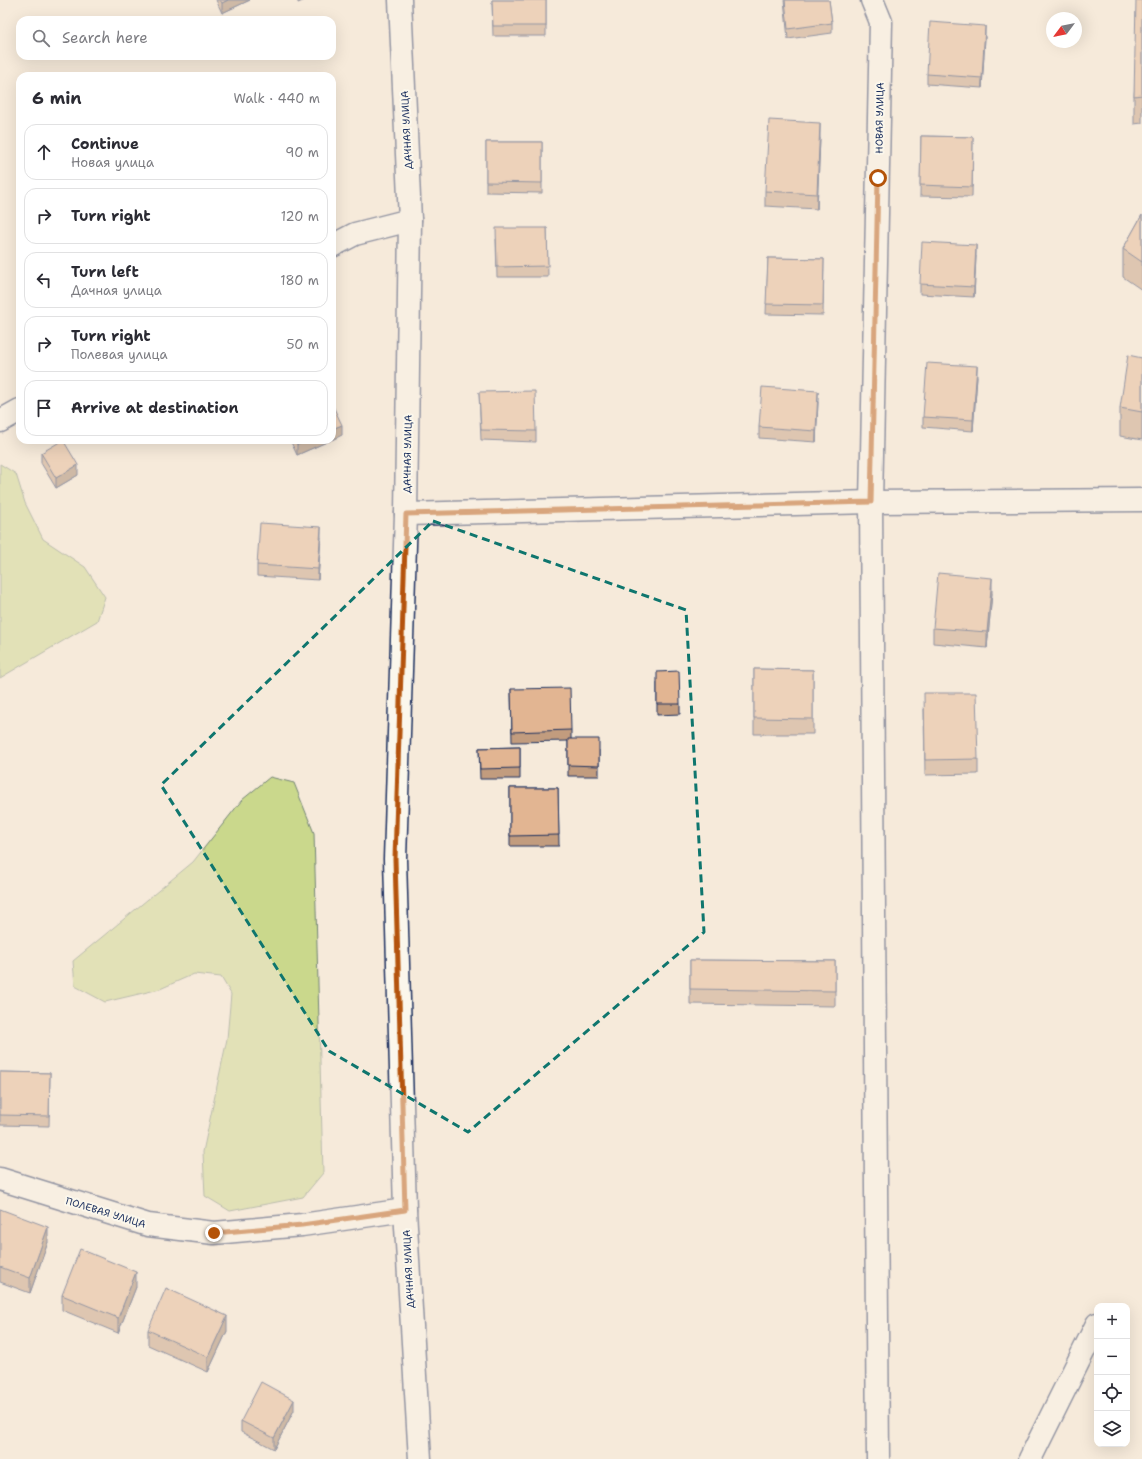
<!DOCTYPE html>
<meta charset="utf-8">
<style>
:root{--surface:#fff;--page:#f2f2f3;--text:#2b2b33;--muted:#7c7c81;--line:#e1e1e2}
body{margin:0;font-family:"Shantell Sans",sans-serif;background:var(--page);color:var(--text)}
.controls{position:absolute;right:12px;bottom:12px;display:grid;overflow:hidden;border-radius:8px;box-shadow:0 4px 16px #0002}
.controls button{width:36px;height:36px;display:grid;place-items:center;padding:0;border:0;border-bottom:1px solid var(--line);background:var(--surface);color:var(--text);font:20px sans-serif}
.compass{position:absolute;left:1046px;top:12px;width:36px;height:36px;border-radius:50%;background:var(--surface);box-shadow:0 4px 16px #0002;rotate:238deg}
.stop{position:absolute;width:12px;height:12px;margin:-9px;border:3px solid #b45309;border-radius:50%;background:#fff}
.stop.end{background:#b45309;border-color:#fff;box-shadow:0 1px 4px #0008}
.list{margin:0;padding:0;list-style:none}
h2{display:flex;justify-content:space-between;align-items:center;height:52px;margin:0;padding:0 16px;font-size:17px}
h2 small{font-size:13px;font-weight:400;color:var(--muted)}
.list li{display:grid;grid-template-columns:26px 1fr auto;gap:12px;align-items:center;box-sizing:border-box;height:56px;margin:0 8px 8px;padding:0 8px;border:1px solid var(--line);border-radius:12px}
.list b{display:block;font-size:15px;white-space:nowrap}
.list p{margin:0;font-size:13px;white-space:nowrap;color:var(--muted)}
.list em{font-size:13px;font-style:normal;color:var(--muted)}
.icon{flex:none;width:22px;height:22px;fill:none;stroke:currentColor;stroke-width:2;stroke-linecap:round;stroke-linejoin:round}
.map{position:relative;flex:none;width:1142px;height:1459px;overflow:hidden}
.search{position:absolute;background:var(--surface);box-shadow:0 4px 16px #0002;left:16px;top:16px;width:320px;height:44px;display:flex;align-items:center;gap:10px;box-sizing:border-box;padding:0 14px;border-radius:12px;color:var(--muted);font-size:15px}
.panel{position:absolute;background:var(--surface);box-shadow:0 4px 16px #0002;left:16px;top:72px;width:320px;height:372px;border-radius:12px}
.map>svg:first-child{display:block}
</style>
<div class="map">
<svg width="1142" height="1459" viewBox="0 0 1142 1459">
<rect width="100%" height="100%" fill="#f6eada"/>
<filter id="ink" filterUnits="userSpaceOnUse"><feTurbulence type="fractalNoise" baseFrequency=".025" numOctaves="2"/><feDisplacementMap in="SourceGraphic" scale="8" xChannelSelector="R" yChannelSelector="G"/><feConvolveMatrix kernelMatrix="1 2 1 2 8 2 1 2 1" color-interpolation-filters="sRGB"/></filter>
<g filter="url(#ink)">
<!-- green -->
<g fill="#cad88c" stroke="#728475">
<path d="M0,464L16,474L25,503L43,539L85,567L105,597L97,621L0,678Z"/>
<path d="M270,777L294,783L314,833L323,1173L303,1197L230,1211L205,1196L203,1152L227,1039L231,994L221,977L194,974L160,989L105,1002L75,986L73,961L193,862L242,800Z"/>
</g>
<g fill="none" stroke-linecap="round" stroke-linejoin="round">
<!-- minor casing -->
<g stroke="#1b2f5e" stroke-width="25">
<g id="minor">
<path d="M400,0L410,220L406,514L395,859L405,1210L420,1459"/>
<path d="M872,0L881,22L871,502L878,1459"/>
<path d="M332,246L355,234L410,220"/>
<path d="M0,421L20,410"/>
<path d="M406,514L871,502L1142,500"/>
<path d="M0,1179L148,1225L214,1233L302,1225L405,1210"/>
<path d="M1030,1459L1097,1324"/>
</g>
</g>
<!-- minor -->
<use href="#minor" stroke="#fbf7ec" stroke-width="22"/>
</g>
<!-- wall -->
<g fill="#c29c7e" stroke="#1b2f5e">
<path d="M216,0H250L222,13Z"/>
<path d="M492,0H546V36H493Z"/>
<path d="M784,0H829L832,23V33L788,39Z"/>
<path d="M1142,0V123L1134,124V96Z"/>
<path d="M985,37L982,88L927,84V74Z"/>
<path d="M921,136L973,137L972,197L920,196Z"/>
<path d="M820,138L817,209L765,206V191Z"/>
<path d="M486,142H542V193L486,192Z"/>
<path d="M1142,215V290L1123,277V249Z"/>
<path d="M547,228L548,277H497L496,239Z"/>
<path d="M976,256L974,297L920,294V284Z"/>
<path d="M768,258L824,259L823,315L766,314Z"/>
<path d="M1142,358V440L1120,436V408Z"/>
<path d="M977,377L973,431L923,427V417Z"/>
<path d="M479,392L536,431V442L481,440Z"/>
<path d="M818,402L816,442L759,438V427Z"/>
<path d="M290,440H331L297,455Z"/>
<path d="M41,453L78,475L56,488L41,463Z"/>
<path d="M321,537L318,580L257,576V565Z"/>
<path d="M992,593L987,648L933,643V628Z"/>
<path d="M754,669L813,670V734H754Z"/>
<path d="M657,682L680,704V714L657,715Z"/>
<path d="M511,689L571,730V739L599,750V776H568V741L512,742Z"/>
<path d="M924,709L978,759V774L925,775Z"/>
<path d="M520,747V779H480L479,748Z"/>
<path d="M510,788H558L559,846H510Z"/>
<path d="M690,960L835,961V1006L690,1004Z"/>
<path d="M0,1072L50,1073L49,1126L0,1125Z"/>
<path d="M0,1209L48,1242L30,1293L0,1282Z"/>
<path d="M136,1287L118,1333L62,1310V1295Z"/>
<path d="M148,1330L227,1331L208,1372L148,1345Z"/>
<path d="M294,1410L274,1449L241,1432V1421Z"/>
</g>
<!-- shaded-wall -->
<g fill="#9e7f66" stroke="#1b2f5e">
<path d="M228,0H250L222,13V3Z"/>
<path d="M298,0H305L298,3Z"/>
<path d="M985,26V37L982,88V78Z"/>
<path d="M820,123V138L817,209V194Z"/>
<path d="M335,168V178L332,180V169Z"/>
<path d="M976,245V256L974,297V287Z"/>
<path d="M977,366V377L973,431V420Z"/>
<path d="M818,391V402L816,442V431Z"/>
<path d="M342,425V435L332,440V429Z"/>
<path d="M308,440H331L297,455V445Z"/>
<path d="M78,465V475L56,488V478Z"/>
<path d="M321,527V537L318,580V569Z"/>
<path d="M992,578V593L987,648V632Z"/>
<path d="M48,1227V1242L30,1293V1278Z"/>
<path d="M136,1272V1287L118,1333V1318Z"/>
<path d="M227,1316V1331L208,1372V1357Z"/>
<path d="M294,1400V1410L274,1449V1438Z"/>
</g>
<!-- building -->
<g fill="#e2b592" stroke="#1b2f5e">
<path d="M220,0H228L222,3Z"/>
<path d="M492,0H546V26H493Z"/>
<path d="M785,0H829L832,23L788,29Z"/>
<path d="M1136,0H1142V95L1134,96Z"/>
<path d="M930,22L985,26L982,78L927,74Z"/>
<path d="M769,120L820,123L817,194L765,191Z"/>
<path d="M921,136L973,137L972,187L920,185Z"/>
<path d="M486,142H542V183L486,182Z"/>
<path d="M332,161L335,168L332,169Z"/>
<path d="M1142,215V262L1123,249Z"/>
<path d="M496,228H547L548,266L497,267Z"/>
<path d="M922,242L976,245L974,287L920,284Z"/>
<path d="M768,258L824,259L823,305L766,304Z"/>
<path d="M1128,355L1142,358V412L1120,408Z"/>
<path d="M927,363L977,366L973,420L923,417Z"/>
<path d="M762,387L818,391L816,431L759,427Z"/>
<path d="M535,391L536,431L481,430L479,392Z"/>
<path d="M332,404L342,425L332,429Z"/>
<path d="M63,440L78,465L56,478L41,453Z"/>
<path d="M295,440H308L297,445Z"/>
<path d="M260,523L321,527L318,569L257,565Z"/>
<path d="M938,573L992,578L987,632L933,628Z"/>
<path d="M754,669L813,670V719L754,718Z"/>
<path d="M679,671L680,704H657V672Z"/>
<path d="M570,688L571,730L512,732L511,689Z"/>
<path d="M924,693H976L978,759L925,760Z"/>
<path d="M568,739H599V766L568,765Z"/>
<path d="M520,747V768L480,769L479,748Z"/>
<path d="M510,788H558L559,835L510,836Z"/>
<path d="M690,960L835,961V991L690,989Z"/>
<path d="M0,1072L50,1073L49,1116L0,1115Z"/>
<path d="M0,1209L48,1227L30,1278L0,1267Z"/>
<path d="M80,1249L136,1272L118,1318L62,1295Z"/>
<path d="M166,1288L227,1316L208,1357L148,1330Z"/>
<path d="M261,1382L294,1400L274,1438L241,1421Z"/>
</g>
</g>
<g fill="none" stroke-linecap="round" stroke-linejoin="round" filter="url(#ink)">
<!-- route -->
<path stroke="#b45309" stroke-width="5" d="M214,1233L302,1225L405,1210L395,859L406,514L871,502L878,178"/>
</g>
<!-- marked area -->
<path d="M0 0H1142V1459H0ZM433,521L686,610L704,932L468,1132L329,1051L161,785Z" fill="#f6eada" fill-opacity=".55" fill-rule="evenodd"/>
<path fill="none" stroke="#0f766e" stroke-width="3" stroke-dasharray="8 5" stroke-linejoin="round" d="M433,521L686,610L704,932L468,1132L329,1051L161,785Z"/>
<g text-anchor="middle" stroke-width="4" stroke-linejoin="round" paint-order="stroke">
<!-- street labels -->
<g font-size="10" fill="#1b2f5e" stroke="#fbf7ec">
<text transform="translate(879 118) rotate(-89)" y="4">НОВАЯ УЛИЦА</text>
<text transform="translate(406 130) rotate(-93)" y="4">ДАЧНАЯ УЛИЦА</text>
<text transform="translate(407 454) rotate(-89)" y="4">ДАЧНАЯ УЛИЦА</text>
<text transform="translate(106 1212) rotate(17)" y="4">ПОЛЕВАЯ УЛИЦА</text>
<text transform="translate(408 1269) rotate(-93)" y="4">ДАЧНАЯ УЛИЦА</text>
</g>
</g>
</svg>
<div class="controls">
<button>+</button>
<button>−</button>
<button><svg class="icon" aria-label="locate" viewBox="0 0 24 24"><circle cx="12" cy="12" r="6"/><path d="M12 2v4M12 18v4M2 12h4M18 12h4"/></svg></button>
<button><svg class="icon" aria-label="layers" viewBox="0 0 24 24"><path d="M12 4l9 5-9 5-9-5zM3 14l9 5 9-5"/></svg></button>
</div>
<svg class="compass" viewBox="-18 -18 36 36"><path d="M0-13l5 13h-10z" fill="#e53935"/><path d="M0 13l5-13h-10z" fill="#7c7c81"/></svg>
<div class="stop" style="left:878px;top:178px"></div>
<div class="stop end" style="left:214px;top:1233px"></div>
<div class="search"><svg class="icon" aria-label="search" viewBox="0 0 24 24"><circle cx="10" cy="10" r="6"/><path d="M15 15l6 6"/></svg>Search here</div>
<section class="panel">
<h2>6 min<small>Walk · 440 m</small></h2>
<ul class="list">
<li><svg class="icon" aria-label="ahead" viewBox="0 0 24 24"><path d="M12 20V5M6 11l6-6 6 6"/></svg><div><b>Continue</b><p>Новая улица</p></div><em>90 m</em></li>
<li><svg class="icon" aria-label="right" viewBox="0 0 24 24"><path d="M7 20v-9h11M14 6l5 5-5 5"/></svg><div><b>Turn right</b></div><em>120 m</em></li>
<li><svg class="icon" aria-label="left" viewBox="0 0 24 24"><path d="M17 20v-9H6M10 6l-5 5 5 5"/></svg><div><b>Turn left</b><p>Дачная улица</p></div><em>180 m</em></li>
<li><svg class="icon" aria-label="right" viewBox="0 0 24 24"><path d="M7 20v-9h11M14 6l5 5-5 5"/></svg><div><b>Turn right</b><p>Полевая улица</p></div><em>50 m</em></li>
<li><svg class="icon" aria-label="arrive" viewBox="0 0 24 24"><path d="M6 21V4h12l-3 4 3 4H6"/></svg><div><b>Arrive at destination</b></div></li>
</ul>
</section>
</div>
